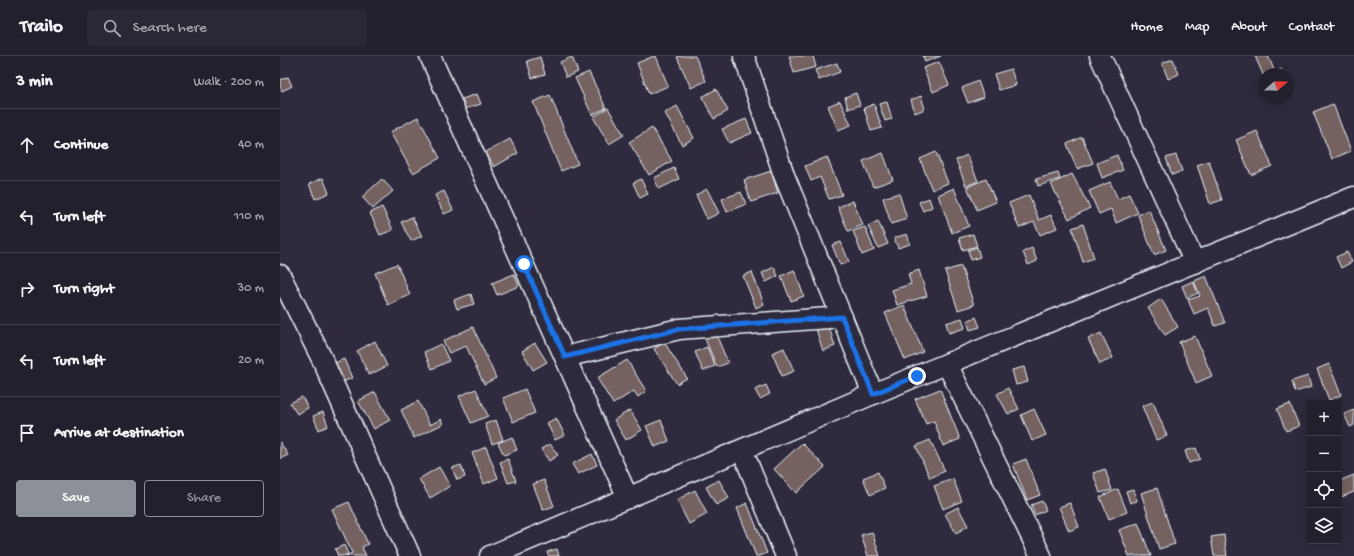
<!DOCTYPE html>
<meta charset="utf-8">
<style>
:root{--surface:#23202e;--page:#2b2836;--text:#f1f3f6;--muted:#a3a3aa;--line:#403e4a;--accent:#8c9099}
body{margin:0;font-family:"Gochi Hand",sans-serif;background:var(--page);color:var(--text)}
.controls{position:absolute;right:12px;bottom:12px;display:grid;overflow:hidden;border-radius:4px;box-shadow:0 2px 10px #0003}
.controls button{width:36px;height:36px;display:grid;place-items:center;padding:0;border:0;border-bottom:1px solid var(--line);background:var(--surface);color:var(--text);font:20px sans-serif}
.compass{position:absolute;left:978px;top:12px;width:36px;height:36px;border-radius:50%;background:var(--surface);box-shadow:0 2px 10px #0003;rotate:70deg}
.stop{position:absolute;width:12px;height:12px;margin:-9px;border:3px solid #1a73e8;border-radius:50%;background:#fff}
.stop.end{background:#1a73e8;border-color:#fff;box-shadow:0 1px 4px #0008}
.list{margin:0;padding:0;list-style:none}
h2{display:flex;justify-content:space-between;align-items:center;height:52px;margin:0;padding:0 16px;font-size:17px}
h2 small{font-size:13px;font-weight:400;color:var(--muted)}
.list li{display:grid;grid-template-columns:26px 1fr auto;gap:12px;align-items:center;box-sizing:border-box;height:72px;padding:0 16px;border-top:1px solid var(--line)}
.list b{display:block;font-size:15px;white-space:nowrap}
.list em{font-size:13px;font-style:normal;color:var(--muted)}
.actions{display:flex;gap:8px;padding:12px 16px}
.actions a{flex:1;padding:9px 0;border:1px solid var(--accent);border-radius:4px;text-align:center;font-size:14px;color:var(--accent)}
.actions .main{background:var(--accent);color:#fff}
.icon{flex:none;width:22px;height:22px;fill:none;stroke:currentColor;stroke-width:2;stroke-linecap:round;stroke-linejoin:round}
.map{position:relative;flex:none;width:1074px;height:500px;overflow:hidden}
header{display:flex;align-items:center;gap:24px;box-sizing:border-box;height:56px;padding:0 20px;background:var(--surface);border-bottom:1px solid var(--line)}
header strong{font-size:19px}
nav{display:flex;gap:22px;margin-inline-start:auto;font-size:14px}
.search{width:280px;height:36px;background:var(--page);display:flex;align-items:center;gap:10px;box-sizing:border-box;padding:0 14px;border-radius:4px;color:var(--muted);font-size:15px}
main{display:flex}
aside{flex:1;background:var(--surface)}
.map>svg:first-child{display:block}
</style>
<header>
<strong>Trailo</strong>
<div class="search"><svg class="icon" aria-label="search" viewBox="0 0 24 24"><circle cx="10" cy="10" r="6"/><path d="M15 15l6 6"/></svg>Search here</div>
<nav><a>Home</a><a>Map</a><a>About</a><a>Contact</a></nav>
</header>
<main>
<aside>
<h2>3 min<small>Walk · 200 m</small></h2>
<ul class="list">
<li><svg class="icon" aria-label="ahead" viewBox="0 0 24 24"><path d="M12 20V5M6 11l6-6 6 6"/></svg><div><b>Continue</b></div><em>40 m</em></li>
<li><svg class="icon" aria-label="left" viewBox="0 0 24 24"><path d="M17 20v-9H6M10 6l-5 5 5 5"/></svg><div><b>Turn left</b></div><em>110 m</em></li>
<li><svg class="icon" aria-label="right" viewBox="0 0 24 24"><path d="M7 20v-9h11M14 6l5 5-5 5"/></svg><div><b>Turn right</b></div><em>30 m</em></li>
<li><svg class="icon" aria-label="left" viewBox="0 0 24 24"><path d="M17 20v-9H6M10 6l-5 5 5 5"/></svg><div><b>Turn left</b></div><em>20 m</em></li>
<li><svg class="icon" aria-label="arrive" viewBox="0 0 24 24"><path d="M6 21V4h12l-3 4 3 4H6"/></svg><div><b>Arrive at destination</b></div></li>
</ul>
<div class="actions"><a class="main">Save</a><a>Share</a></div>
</aside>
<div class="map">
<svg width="1074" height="500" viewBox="0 0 1074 500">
<rect width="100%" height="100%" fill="#2f2a3d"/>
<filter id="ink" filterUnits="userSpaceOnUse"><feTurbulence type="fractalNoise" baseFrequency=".025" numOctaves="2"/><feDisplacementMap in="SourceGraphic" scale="8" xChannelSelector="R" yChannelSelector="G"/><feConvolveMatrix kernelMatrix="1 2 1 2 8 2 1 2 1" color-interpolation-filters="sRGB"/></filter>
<g filter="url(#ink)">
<!-- building -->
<g fill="#746261" stroke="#e8f1f8">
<path d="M374,0H376L388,30L369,38L357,7Z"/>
<path d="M400,0H415L426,25L411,32L397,1Z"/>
<path d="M509,0H533L536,11L514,17Z"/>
<path d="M643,0H661L645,6Z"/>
<path d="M975,0H988L995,16L1001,13L1003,18H984V21Z"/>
<path d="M260,1L265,18L252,22L247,5Z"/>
<path d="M292,1L298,16L286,21L280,6Z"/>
<path d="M893,3L899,18L888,23L882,7Z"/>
<path d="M659,6L669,29L653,36L643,12Z"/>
<path d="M557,7L560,16L539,24L535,14Z"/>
<path d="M731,13L736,29L719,34L714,18Z"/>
<path d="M309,16L326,52L312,59L295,22Z"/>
<path d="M8,21L12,30L2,35L0,30V24Z"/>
<path d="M698,25L704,41L688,47L682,32Z"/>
<path d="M436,33L448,55L434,63L422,41Z"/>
<path d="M576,37L580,49L568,53L565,41Z"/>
<path d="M197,38L201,48L185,53L182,43Z"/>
<path d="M270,39L298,108L281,115L253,46Z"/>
<path d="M641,40L645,53L635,57L631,44Z"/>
<path d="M560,45L571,69L558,74L548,50Z"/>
<path d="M607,46L612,63L605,65L599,48Z"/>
<path d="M594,48L602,72L591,75L584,52Z"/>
<path d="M1053,48L1071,95L1052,103L1033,56Z"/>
<path d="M397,50L414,82L402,89L385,57Z"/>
<path d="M328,52L344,79L329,88L313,61Z"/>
<path d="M138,61L160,102L133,117L110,76Z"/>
<path d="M466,63L472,77L449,87L442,73Z"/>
<path d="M372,72L392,105L369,119L349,86Z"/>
<path d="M977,75L992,110L971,119L956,84Z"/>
<path d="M802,81L813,107L797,113L787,88Z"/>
<path d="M230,83L238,97L214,111L206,96Z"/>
<path d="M656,96L668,127L652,134L640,103Z"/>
<path d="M603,97L613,124L593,131L583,105Z"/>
<path d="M687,99L698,125L686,130L676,104Z"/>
<path d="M837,99L843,114L822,122L817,107Z"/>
<path d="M896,99L902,115L892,119L886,102Z"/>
<path d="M547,101L562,139L549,143L540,121L531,125L525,110Z"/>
<path d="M929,105L942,144L930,148L917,109Z"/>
<path d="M394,112L399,123L379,133L374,122Z"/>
<path d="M491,115L498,137L471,146L464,124Z"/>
<path d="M778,117L780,123L758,130L756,123Z"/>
<path d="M792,118L810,152L789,163L771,128Z"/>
<path d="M43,122L49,137L35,143L29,128Z"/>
<path d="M102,123L113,135L93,153L82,141Z"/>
<path d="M361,123L368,138L360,142L353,127Z"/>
<path d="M706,123L716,146L697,154L687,131Z"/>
<path d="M830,126L838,143L849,138L858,157L836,167L831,153L819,158L809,135Z"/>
<path d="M674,132L689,170L672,177L658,139Z"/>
<path d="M427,133L439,157L427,163L416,139Z"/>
<path d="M164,135L173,154L164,158L155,139Z"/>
<path d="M461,136L466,148L447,156L442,143Z"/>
<path d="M619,137L627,163L611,168L603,142Z"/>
<path d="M749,139L759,164L771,159L777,172L760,179L754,166L739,172L729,147Z"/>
<path d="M649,142L652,151L643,155L639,146Z"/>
<path d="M573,145L583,169L568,175L558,151Z"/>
<path d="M102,151L113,174L100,179L90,157Z"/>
<path d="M869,154L886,194L874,199L858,159Z"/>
<path d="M132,161L142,180L131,185L121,166Z"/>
<path d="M598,165L608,188L598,192L588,170Z"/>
<path d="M803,168L814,202L803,206L792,172Z"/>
<path d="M585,171L594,194L582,199L573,175Z"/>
<path d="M627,178L630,188L618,192L614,182Z"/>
<path d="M693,178L697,190L683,194L679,182Z"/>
<path d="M561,186L569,206L560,209L552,189Z"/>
<path d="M697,191L700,201L691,204L688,194Z"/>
<path d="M752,192L757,205L748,209L743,196Z"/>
<path d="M1067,196L1072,206L1061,212L1056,201Z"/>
<path d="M117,208L130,239L108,249L95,217Z"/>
<path d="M681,210L694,249L678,254L665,215Z"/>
<path d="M494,211L498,220L486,226L482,217Z"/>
<path d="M514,214L524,240L511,245L501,220Z"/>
<path d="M639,214L647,240L617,249L612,234L631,228L628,218Z"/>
<path d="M472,216L484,248L476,252L463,220Z"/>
<path d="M234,218L239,230L217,239L212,227Z"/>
<path d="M926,220L945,267L935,270L928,252L914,258L908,244L920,240L914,225Z"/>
<path d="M913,225L918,237L907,242L902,230Z"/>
<path d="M191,238L194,248L177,253L174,244Z"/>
<path d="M881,243L898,271L885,279L868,252Z"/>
<path d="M624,249L643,296L625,304L605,257Z"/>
<path d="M696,261L700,271L690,274L687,265Z"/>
<path d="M682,262L685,272L669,277L666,267Z"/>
<path d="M547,265L555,290L543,295L535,270Z"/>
<path d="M193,271L216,322L204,328L186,290L169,297L163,285Z"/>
<path d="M433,271L448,307L437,311L422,276Z"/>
<path d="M821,277L833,302L820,308L808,283Z"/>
<path d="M915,280L932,320L916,327L899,286Z"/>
<path d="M95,285L107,310L89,319L77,295Z"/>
<path d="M384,286L407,322L397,328L374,293Z"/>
<path d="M255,287L267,306L253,314L242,295Z"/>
<path d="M161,288L169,305L152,313L144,296Z"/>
<path d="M427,291L435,310L423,315L415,296Z"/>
<path d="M504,292L514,315L502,320L492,297Z"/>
<path d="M64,303L72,322L63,326L55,307Z"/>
<path d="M347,304L366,335L358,341L354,335L333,348L317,322Z"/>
<path d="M1049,308L1061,339L1049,344L1037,313Z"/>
<path d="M744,311L748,326L736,329L732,314Z"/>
<path d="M1028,320L1031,331L1015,336L1012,325Z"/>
<path d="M486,329L490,338L480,343L475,334Z"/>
<path d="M728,332L739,353L728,358L717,338Z"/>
<path d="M196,333L208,360L191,367L179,340Z"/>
<path d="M245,333L255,357L233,366L223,342Z"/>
<path d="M660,333L680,383L663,390L654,365L646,368L635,343Z"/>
<path d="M95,336L110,364L94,373L78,345Z"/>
<path d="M22,341L28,352L17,358L10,347Z"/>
<path d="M138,345L150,369L161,363L163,368L134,382L121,354Z"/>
<path d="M873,346L887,380L876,384L862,350Z"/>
<path d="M1010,348L1019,370L1006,375L997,353Z"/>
<path d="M754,353L766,379L752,385L741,359Z"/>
<path d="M350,354L362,374L346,384L334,364Z"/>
<path d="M1074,354V369L1070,371L1064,358Z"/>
<path d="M43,356L48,370L39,374L33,360Z"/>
<path d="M276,362L285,379L275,384L267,367Z"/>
<path d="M216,364L223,384L212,388L205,368Z"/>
<path d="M381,364L389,385L375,391L366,370Z"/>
<path d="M232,381L237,394L224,399L218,387Z"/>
<path d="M650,384L665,415L650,422L636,390Z"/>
<path d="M0,386L8,399L0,403Z"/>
<path d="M522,387L545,411L516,437L494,413Z"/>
<path d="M270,388L278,399L269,405L261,393Z"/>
<path d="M206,391L218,422L204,428L192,397Z"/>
<path d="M916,392L920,403L909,407L905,395Z"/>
<path d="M312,398L317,409L298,418L292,408Z"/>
<path d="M228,403L236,425L228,427L220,406Z"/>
<path d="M746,403L760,439L747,444L733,408Z"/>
<path d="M181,409L185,421L177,424L172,412Z"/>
<path d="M159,411L170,430L150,442L139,423Z"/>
<path d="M825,413L832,434L820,437L813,417Z"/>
<path d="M598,416L605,432L590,439L583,422Z"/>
<path d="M1074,419V436L1059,442V425Z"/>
<path d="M673,423L682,445L663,453L654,430Z"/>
<path d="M264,424L274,450L263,454L253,428Z"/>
<path d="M439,424L449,442L436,449L426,431Z"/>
<path d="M877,432L895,488L879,493L861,437Z"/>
<path d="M838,433L847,456L829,463L820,441Z"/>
<path d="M853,433L857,445L850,447L846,435Z"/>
<path d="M415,434L427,458L409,468L397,444Z"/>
<path d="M762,445L766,454L755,459L751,449Z"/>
<path d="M69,446L88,488L82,491L86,500H66L72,497L52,453Z"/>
<path d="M467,447L487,497L480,500H476L457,452Z"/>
<path d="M790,447L799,471L789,475L779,451Z"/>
<path d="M678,451L688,470L676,477L665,458Z"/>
<path d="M858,467L871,500H849L839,474Z"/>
<path d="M592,476L600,500H588L581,479Z"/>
<path d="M944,479L947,500H934L931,481Z"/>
<path d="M64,489L68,498L63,500H58L55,493Z"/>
<path d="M277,493L279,500H269L267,496Z"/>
</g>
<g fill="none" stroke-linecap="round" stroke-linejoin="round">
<!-- minor casing -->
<g stroke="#e8f1f8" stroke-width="23">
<g id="minor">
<path d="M150,0L348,442"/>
<path d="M464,0L504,119L593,338"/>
<path d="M820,0L915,207"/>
<path d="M0,219L43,305L130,500"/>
<path d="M285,301L399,273L562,261"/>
<path d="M667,308L761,500"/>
<path d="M462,394L506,500"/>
<path d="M210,500L593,338L1074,141"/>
</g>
</g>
<!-- minor -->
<use href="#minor" stroke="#2f2a3d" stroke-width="20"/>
</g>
</g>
<g fill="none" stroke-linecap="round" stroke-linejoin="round" filter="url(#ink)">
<!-- route -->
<path stroke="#1a73e8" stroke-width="5" d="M244,208L285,301L399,273L562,261L593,338L637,320"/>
</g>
</svg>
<div class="controls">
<button>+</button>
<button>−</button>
<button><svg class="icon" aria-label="locate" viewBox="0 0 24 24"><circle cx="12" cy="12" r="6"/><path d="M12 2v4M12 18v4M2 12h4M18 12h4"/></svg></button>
<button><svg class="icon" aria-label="layers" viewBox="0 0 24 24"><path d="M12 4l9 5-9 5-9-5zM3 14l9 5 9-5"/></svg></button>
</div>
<svg class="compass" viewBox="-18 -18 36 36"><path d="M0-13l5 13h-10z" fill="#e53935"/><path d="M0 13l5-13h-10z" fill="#a3a3aa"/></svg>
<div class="stop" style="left:244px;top:208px"></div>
<div class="stop end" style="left:637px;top:320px"></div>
</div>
</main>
